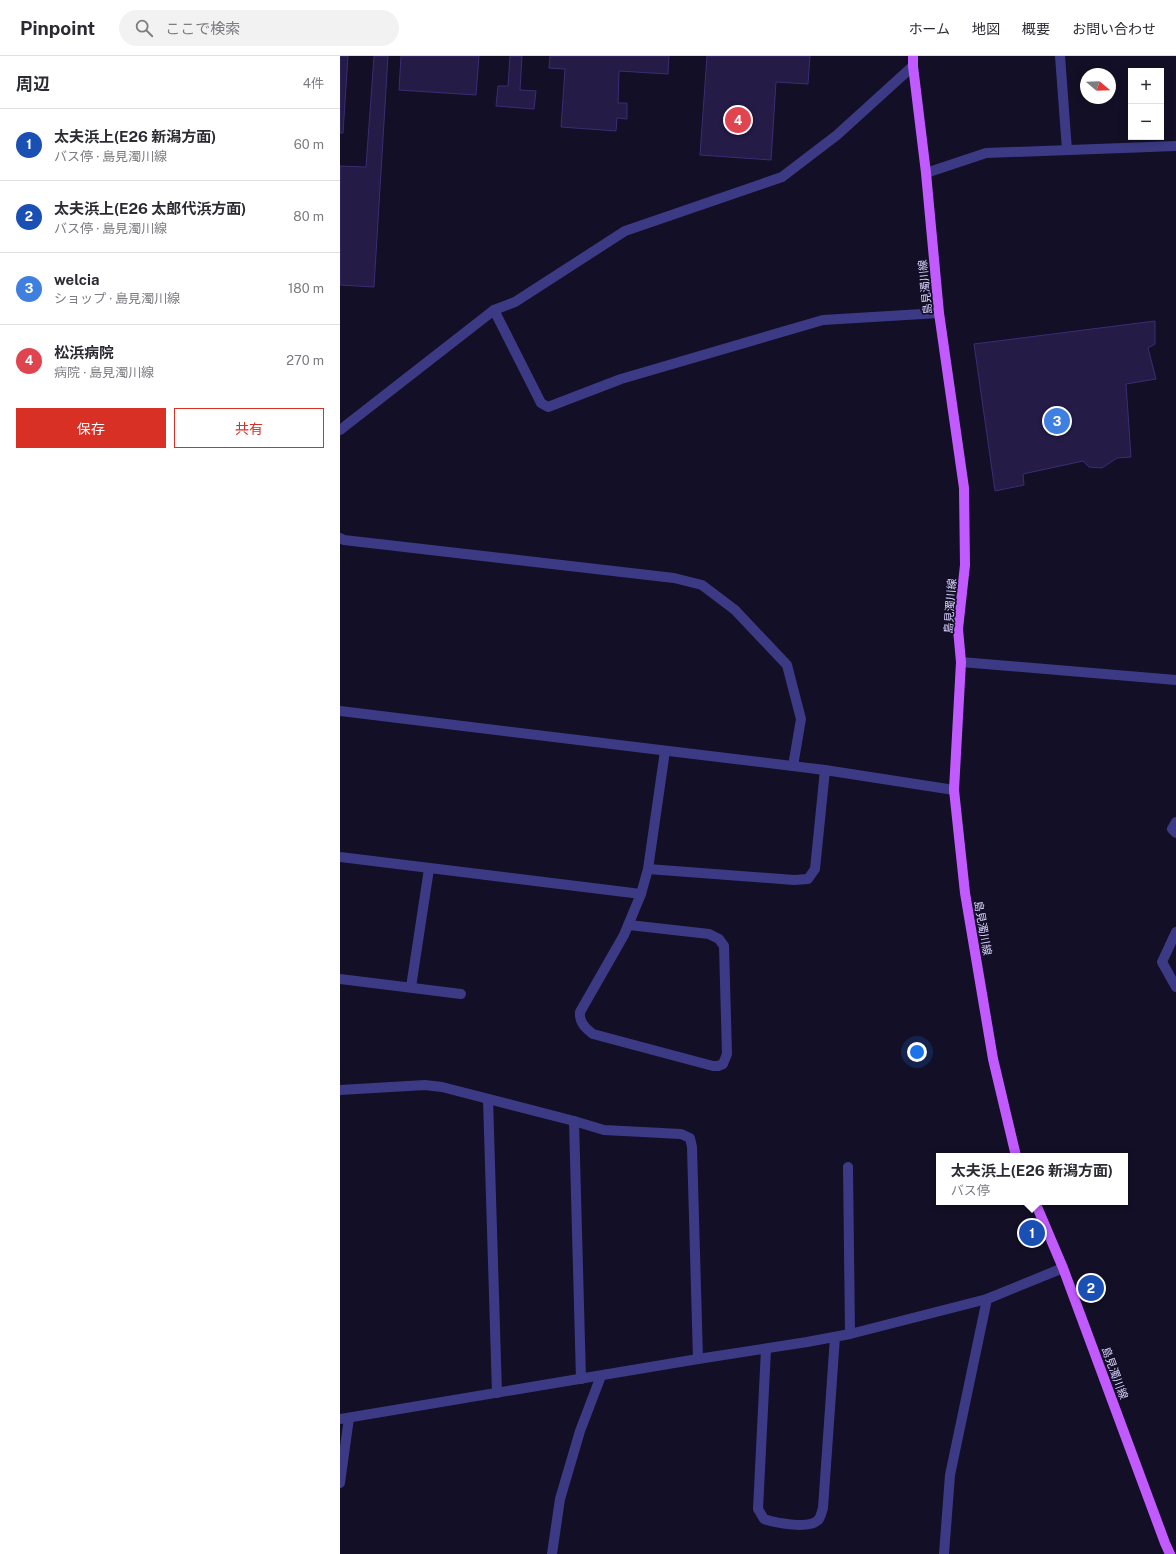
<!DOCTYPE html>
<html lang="ja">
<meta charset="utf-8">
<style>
:root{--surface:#fff;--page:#f2f2f3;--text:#2b2b33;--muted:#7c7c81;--line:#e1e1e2;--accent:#d93025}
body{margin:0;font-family:"Public Sans","Noto Sans JP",sans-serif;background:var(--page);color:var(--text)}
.controls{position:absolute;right:12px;top:12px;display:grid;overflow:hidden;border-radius:0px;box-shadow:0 2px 10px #0003}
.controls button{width:36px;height:36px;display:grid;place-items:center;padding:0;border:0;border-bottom:1px solid var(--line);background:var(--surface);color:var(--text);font:20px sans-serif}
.compass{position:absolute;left:740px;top:12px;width:36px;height:36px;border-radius:50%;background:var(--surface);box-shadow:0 2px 10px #0003;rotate:109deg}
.you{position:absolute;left:577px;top:996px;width:14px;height:14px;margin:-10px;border:3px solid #fff;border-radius:50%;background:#1a73e8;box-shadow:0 0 0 6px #1a73e833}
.badge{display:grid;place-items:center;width:26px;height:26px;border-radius:50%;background:var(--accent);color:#fff;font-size:13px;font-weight:700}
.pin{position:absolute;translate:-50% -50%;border:2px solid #fff;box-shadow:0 1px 4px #0006}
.popup{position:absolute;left:596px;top:1097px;width:192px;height:52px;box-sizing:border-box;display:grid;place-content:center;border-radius:0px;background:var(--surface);filter:drop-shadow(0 1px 3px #0005);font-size:13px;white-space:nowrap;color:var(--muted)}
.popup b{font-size:15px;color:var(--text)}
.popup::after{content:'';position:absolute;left:50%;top:100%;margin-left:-8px;border:8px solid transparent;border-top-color:var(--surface)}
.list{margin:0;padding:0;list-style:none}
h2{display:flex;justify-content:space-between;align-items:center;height:52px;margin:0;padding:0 16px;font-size:17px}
h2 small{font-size:13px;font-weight:400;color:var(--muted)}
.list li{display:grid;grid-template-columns:26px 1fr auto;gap:12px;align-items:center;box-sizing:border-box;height:72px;padding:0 16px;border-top:1px solid var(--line)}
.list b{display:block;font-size:15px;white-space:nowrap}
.list p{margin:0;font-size:13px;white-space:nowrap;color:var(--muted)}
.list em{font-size:13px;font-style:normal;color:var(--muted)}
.actions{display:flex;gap:8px;padding:12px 16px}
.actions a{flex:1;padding:9px 0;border:1px solid var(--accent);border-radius:0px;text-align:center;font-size:14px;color:var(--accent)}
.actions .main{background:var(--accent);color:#fff}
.icon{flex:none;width:22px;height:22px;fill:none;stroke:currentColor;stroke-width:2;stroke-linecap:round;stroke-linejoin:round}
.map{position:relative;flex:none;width:836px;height:1498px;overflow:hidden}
header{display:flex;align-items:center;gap:24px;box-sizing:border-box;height:56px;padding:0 20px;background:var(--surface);border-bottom:1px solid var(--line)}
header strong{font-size:19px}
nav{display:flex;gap:22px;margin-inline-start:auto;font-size:14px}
.search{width:280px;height:36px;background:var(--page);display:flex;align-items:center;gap:10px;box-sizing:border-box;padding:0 14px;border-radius:22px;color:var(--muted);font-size:15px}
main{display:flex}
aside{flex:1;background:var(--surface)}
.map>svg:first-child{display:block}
</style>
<header>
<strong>Pinpoint</strong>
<div class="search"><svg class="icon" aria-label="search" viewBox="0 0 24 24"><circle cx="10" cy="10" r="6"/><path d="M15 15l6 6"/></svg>ここで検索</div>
<nav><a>ホーム</a><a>地図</a><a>概要</a><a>お問い合わせ</a></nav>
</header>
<main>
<aside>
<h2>周辺<small>4件</small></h2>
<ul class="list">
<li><span class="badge" style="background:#1a4fb4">1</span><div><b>太夫浜上(E26 新潟方面)</b><p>バス停 · 島見濁川線</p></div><em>60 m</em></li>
<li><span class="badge" style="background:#1a4fb4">2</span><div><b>太夫浜上(E26 太郎代浜方面)</b><p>バス停 · 島見濁川線</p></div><em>80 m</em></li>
<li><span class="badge" style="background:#3f7fe0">3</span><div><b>welcia</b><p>ショップ · 島見濁川線</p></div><em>180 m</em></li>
<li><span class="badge" style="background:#e0444e">4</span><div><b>松浜病院</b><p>病院 · 島見濁川線</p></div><em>270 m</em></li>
</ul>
<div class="actions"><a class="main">保存</a><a>共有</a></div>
</aside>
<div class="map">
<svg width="836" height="1498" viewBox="0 0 836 1498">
<rect width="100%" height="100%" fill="#130f26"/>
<!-- building -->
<g fill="#241b47" stroke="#3b2d73">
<path d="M0,0H8L3,77H0Z"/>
<path d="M34,0H48L34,231L0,229V110L26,111Z"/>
<path d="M61,0H139L136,39L59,34Z"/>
<path d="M170,0H182L180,34L196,35L194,53L156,50L158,30H168Z"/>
<path d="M210,0H329L328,18L279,15L278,47H287V63L277,62L276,75L221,71L225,13L209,12Z"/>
<path d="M367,0H470L468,28L436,26L431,104L360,99Z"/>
<path d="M815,265V288L808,292L816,323L786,328L791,401L777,402L762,412L749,411L743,405L683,418L684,429L655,435L634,288Z"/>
</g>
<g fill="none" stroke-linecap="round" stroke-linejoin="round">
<!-- minor -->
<g stroke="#3d3a85" stroke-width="10">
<path d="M720,0L727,94"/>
<path d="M586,117L646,97L836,90"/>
<path d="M154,254L201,347L208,351L281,323L483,264L599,257"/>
<path d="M0,374L154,254L175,246L285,175L442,121L497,79L573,10"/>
<path d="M0,482L4,484L334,522L362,529L395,554L447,609L461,663L453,710"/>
<path d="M621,606L836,624"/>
<path d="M0,655L485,714L614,734"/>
<path d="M836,766L832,773L836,777"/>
<path d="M0,801L301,838L308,813L325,695"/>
<path d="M308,813L454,824L468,823L475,813L485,714"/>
<path d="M289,869L369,878L379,883L384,890L387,998L383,1008L378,1010H373L253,978C245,972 239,966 240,956L284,879L301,838"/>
<path d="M836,876L822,906L836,931"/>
<path d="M0,923L121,938"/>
<path d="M71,931L89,813"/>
<path d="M0,1034L85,1029L102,1031L234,1065L264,1074L341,1078L350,1082L352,1091L358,1303"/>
<path d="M148,1043L157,1337"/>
<path d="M234,1065L241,1323"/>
<path d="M508,1111L510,1278"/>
<path d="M426,1293L418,1453L424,1463C436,1467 471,1474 479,1463C481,1460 482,1455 483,1452L495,1281"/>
<path d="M0,1363L358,1303L467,1286L510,1278L647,1243L723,1212"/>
<path d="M0,1427L9,1362"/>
<path d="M212,1498L220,1443L240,1375L261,1320"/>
<path d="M604,1498L610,1419L647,1243"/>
</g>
<!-- major -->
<g stroke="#c25bff" stroke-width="10">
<path d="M573,0V10L586,117L599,257L624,432L625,509L618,573L621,606L614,734L625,837L653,1003L676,1100"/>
<path d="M695,1146L723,1212L825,1487L830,1498"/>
</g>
</g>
<g text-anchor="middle" stroke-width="3.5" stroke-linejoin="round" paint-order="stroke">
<!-- street labels -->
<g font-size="11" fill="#d9d4ff" stroke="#130f26">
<text transform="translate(585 231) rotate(-96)" y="4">島見濁川線</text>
<text transform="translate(610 550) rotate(-86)" y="4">島見濁川線</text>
<text transform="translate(643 872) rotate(80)" y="4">島見濁川線</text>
<text transform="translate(775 1317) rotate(70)" y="4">島見濁川線</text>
</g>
</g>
</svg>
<div class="controls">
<button>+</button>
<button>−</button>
</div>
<svg class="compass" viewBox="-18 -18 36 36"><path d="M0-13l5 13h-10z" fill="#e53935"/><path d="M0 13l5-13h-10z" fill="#7c7c81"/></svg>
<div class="you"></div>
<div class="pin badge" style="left:692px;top:1177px;background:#1a4fb4">1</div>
<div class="popup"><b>太夫浜上(E26 新潟方面)</b>バス停</div>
<div class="pin badge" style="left:751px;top:1232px;background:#1a4fb4">2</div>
<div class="pin badge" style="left:717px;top:365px;background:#3f7fe0">3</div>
<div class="pin badge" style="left:398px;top:64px;background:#e0444e">4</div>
</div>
</main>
